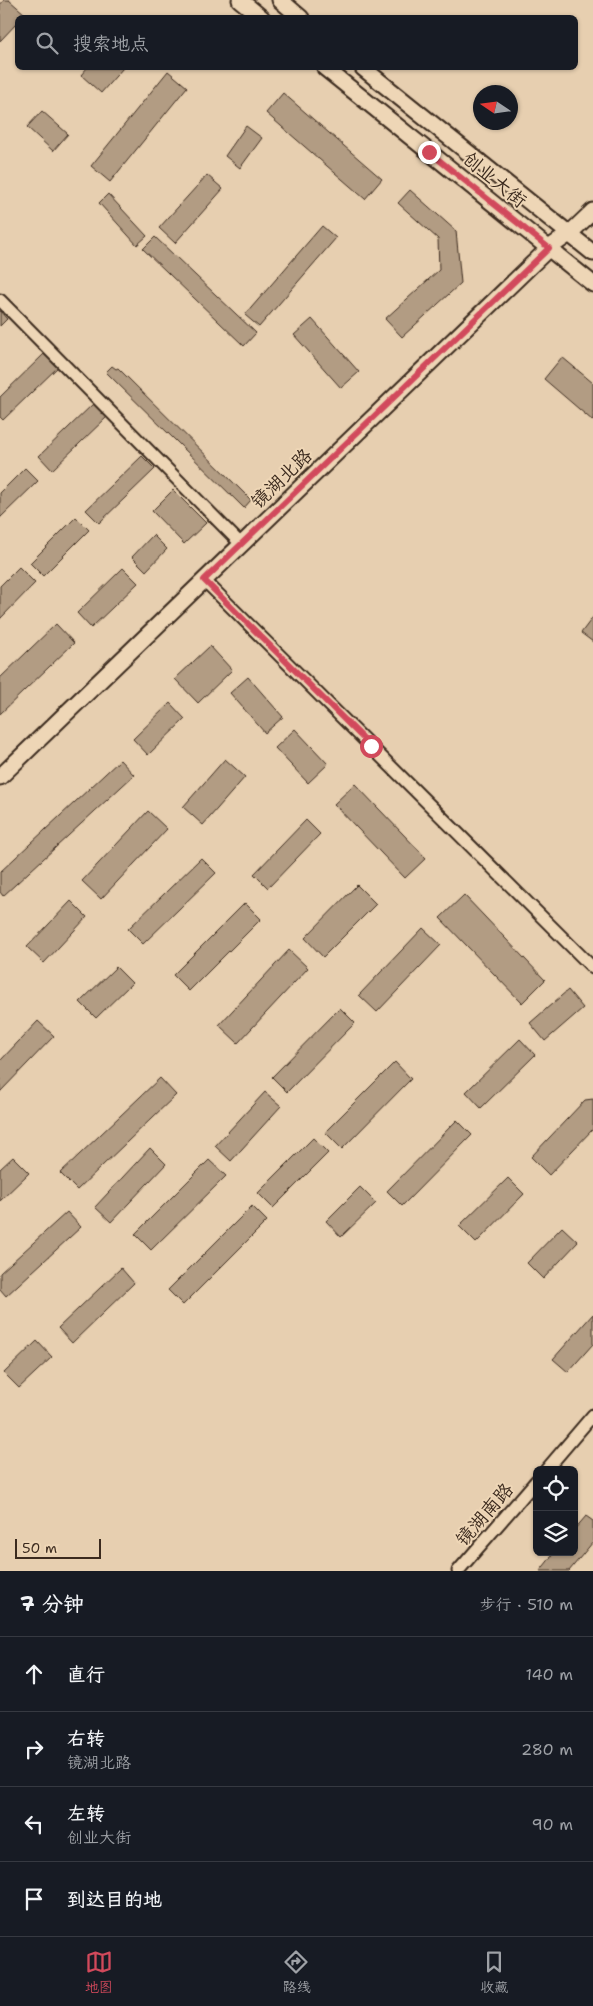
<!DOCTYPE html>
<html lang="zh">
<meta charset="utf-8">
<style>
:root{--surface:#171b24;--page:#20242c;--text:#f1f3f6;--muted:#9ea1a6;--line:#363941;--accent:#d1495b}
body{margin:0;font-family:"Shantell Sans","LXGW WenKai TC",sans-serif;background:var(--page);color:var(--text)}
.controls{position:absolute;right:15px;bottom:15px;display:grid;overflow:hidden;border-radius:8px;box-shadow:0 1px 4px #0004}
.controls button{width:45px;height:45px;display:grid;place-items:center;padding:0;border:0;border-bottom:1px solid var(--line);background:var(--surface);color:var(--text);font:25px sans-serif}
.compass{position:absolute;left:473px;top:85px;width:45px;height:45px;border-radius:50%;background:var(--surface);box-shadow:0 1px 4px #0004;rotate:283deg}
.scale{position:absolute;left:15px;bottom:12px;width:86px;box-sizing:border-box;padding-left:5px;border:2px solid #3b2a1e;border-top:0;font-size:14px;line-height:18px;white-space:nowrap;color:#3b2a1e;-webkit-text-stroke:4px #eed6b6;paint-order:stroke}
.stop{position:absolute;width:15px;height:15px;margin:-11px;border:4px solid #d1495b;border-radius:50%;background:#fff}
.stop.end{background:#d1495b;border-color:#fff;box-shadow:0 1px 5px #0008}
.list{margin:0;padding:0;list-style:none}
h2{display:flex;justify-content:space-between;align-items:center;height:65px;margin:0;padding:0 20px;font-size:21px}
h2 small{font-size:16px;font-weight:400;color:var(--muted)}
.list li{display:grid;grid-template-columns:32px 1fr auto;gap:15px;align-items:center;box-sizing:border-box;height:75px;padding:0 20px;border-top:1px solid var(--line)}
.list b{display:block;font-size:19px;white-space:nowrap}
.list p{margin:0;font-size:16px;white-space:nowrap;color:var(--muted)}
.list em{font-size:16px;font-style:normal;color:var(--muted)}
.icon{flex:none;width:28px;height:28px;fill:none;stroke:currentColor;stroke-width:2;stroke-linecap:round;stroke-linejoin:round}
.map{position:relative;flex:none;width:593px;height:1571px;overflow:hidden}
.search{position:absolute;background:var(--surface);box-shadow:0 1px 4px #0004;left:15px;right:15px;top:15px;height:55px;display:flex;align-items:center;gap:12px;box-sizing:border-box;padding:0 18px;border-radius:8px;color:var(--muted);font-size:19px}
.sheet{height:365px;background:var(--surface)}
nav{display:flex;justify-content:space-around;align-items:center;box-sizing:border-box;height:70px;border-top:1px solid var(--line);background:var(--surface);font-size:14px;color:var(--muted)}
nav a{display:grid;justify-items:center;gap:2px}
nav .on{color:var(--accent)}
.map>svg:first-child{display:block}
</style>
<div class="map">
<svg width="593" height="1571" viewBox="0 0 593 1571">
<rect width="100%" height="100%" fill="#e7cfb0"/>
<filter id="ink" filterUnits="userSpaceOnUse"><feTurbulence type="fractalNoise" baseFrequency=".02" numOctaves="2"/><feDisplacementMap in="SourceGraphic" scale="10" xChannelSelector="R" yChannelSelector="G"/><feConvolveMatrix kernelMatrix="1 2 1 2 8 2 1 2 1" color-interpolation-filters="sRGB"/></filter>
<g filter="url(#ink)">
<!-- building -->
<g fill="#b29c83" stroke="#3b2a1e">
<path d="M4,0H9L25,14L21,18H18V22L0,41V5Z"/>
<path d="M87,68H123L101,93L81,75Z"/>
<path d="M168,71L187,87L110,182L91,166Z"/>
<path d="M283,93L382,179L365,199L266,113Z"/>
<path d="M42,111L68,134L53,151L27,127Z"/>
<path d="M246,126L262,138L240,168L225,156Z"/>
<path d="M207,175L223,189L175,243L159,228Z"/>
<path d="M410,190L456,231L461,283L402,337L385,319L439,270L438,239L398,203Z"/>
<path d="M108,194L147,236L137,245L99,203Z"/>
<path d="M322,226L336,238L259,327L245,315Z"/>
<path d="M155,237L256,333L244,346L143,249Z"/>
<path d="M0,311L7,319L0,326Z"/>
<path d="M312,319L359,372L341,388L294,335Z"/>
<path d="M46,352L59,366L3,420L0,417V397Z"/>
<path d="M562,357L593,383V421L544,379Z"/>
<path d="M112,366L116,369L118,368L251,500L244,508L106,372Z"/>
<path d="M95,402L108,416L52,470L39,456Z"/>
<path d="M142,456L155,469L99,523L86,510Z"/>
<path d="M25,468L38,481L0,518V493Z"/>
<path d="M173,490L206,523L184,544L152,511Z"/>
<path d="M76,517L89,530L43,576L30,563Z"/>
<path d="M153,535L167,549L146,571L132,557Z"/>
<path d="M19,567L35,583L0,619V586Z"/>
<path d="M123,568L138,583L91,628L77,613Z"/>
<path d="M593,617V642L581,633Z"/>
<path d="M56,624L74,643L0,714V678Z"/>
<path d="M210,646L232,670L198,703L175,679Z"/>
<path d="M248,677L283,717L265,733L230,693Z"/>
<path d="M170,703L185,719L148,755L133,739Z"/>
<path d="M295,729L328,764L308,783L275,748Z"/>
<path d="M225,759L245,777L203,825L183,807Z"/>
<path d="M120,760L134,775L3,896L0,892V872Z"/>
<path d="M355,784L426,858L405,878L334,804Z"/>
<path d="M148,811L167,829L101,899L82,881Z"/>
<path d="M306,820L320,834L268,888L254,874Z"/>
<path d="M201,858L216,873L143,944L128,929Z"/>
<path d="M357,885L376,904L323,957L305,938Z"/>
<path d="M464,895L545,980L522,1003L440,918Z"/>
<path d="M71,901L87,917L44,963L27,947Z"/>
<path d="M245,903L261,919L189,991L173,975Z"/>
<path d="M423,928L441,945L377,1012L359,995Z"/>
<path d="M289,950L308,968L238,1043L219,1025Z"/>
<path d="M116,967L132,983L96,1018L80,1002Z"/>
<path d="M568,990L583,1008L545,1041L530,1023Z"/>
<path d="M340,1008L355,1023L287,1092L272,1077Z"/>
<path d="M38,1021L54,1036L0,1092V1061Z"/>
<path d="M520,1039L535,1055L481,1108L466,1092Z"/>
<path d="M395,1062L411,1079L342,1149L325,1132Z"/>
<path d="M160,1078L176,1095L77,1190L60,1173Z"/>
<path d="M265,1092L281,1106L231,1161L215,1146Z"/>
<path d="M593,1099V1129L549,1175L531,1157L585,1100Z"/>
<path d="M457,1120L472,1135L402,1206L387,1191Z"/>
<path d="M313,1138L328,1153L273,1208L258,1193Z"/>
<path d="M150,1148L166,1164L111,1222L95,1207Z"/>
<path d="M13,1157L29,1173L0,1201V1169Z"/>
<path d="M209,1160L226,1176L151,1250L135,1234Z"/>
<path d="M508,1178L524,1194L476,1243L459,1226Z"/>
<path d="M360,1187L376,1203L341,1237L326,1221Z"/>
<path d="M252,1206L267,1221L183,1305L168,1290Z"/>
<path d="M67,1212L81,1227L6,1296L0,1289V1273Z"/>
<path d="M562,1227L578,1242L543,1279L527,1263Z"/>
<path d="M121,1268L134,1283L72,1343L58,1328Z"/>
<path d="M593,1314V1344L568,1372L553,1359Z"/>
<path d="M37,1341L52,1357L19,1388L4,1373Z"/>
<path d="M586,1516L593,1521V1542L569,1571H540L555,1552H574V1530Z"/>
</g>
<g fill="none" stroke-linecap="round" stroke-linejoin="round">
<!-- street casing -->
<g stroke="#3b2a1e" stroke-width="15">
<g id="street">
<path d="M0,300L241,544"/>
<path d="M204,580L593,968"/>
<path d="M546,1470L593,1415"/>
<path d="M458,1571L537,1480"/>
</g>
</g>
<!-- secondary casing -->
<g stroke="#3b2a1e" stroke-width="19">
<g id="secondary">
<path d="M240,0L262,18"/>
<path d="M280,0L301,18"/>
<path d="M325,68L593,284"/>
<path d="M363,68L593,253"/>
<path d="M0,777L549,248L569,234L593,211"/>
</g>
</g>
<!-- street -->
<use href="#street" stroke="#eed6b6" stroke-width="11"/>
<!-- secondary -->
<use href="#secondary" stroke="#eed6b6" stroke-width="15"/>
</g>
</g>
<g fill="none" stroke-linecap="round" stroke-linejoin="round" filter="url(#ink)">
<!-- route -->
<path stroke="#d1495b" stroke-width="6" d="M371,746L204,580L549,248L429,152"/>
</g>
<g text-anchor="middle" stroke-width="4" stroke-linejoin="round" paint-order="stroke">
<!-- street labels -->
<g font-size="19" fill="#3b2a1e" stroke="#eed6b6">
<text transform="translate(495 179) rotate(39)" y="7">创业大街</text>
<text transform="translate(281 478) rotate(-44)" y="7">镜湖北路</text>
<text transform="translate(484 1514) rotate(-49)" y="7">镜湖南路</text>
</g>
</g>
</svg>
<div class="controls">
<button><svg class="icon" aria-label="locate" viewBox="0 0 24 24"><circle cx="12" cy="12" r="6"/><path d="M12 2v4M12 18v4M2 12h4M18 12h4"/></svg></button>
<button><svg class="icon" aria-label="layers" viewBox="0 0 24 24"><path d="M12 4l9 5-9 5-9-5zM3 14l9 5 9-5"/></svg></button>
</div>
<svg class="compass" viewBox="-18 -18 36 36"><path d="M0-13l5 13h-10z" fill="#e53935"/><path d="M0 13l5-13h-10z" fill="#9ea1a6"/></svg>
<div class="scale">50 m</div>
<div class="stop" style="left:371px;top:746px"></div>
<div class="stop end" style="left:429px;top:152px"></div>
<div class="search"><svg class="icon" aria-label="search" viewBox="0 0 24 24"><circle cx="10" cy="10" r="6"/><path d="M15 15l6 6"/></svg>搜索地点</div>
</div>
<section class="sheet">
<h2>7 分钟<small>步行 · 510 m</small></h2>
<ul class="list">
<li><svg class="icon" aria-label="ahead" viewBox="0 0 24 24"><path d="M12 20V5M6 11l6-6 6 6"/></svg><div><b>直行</b></div><em>140 m</em></li>
<li><svg class="icon" aria-label="right" viewBox="0 0 24 24"><path d="M7 20v-9h11M14 6l5 5-5 5"/></svg><div><b>右转</b><p>镜湖北路</p></div><em>280 m</em></li>
<li><svg class="icon" aria-label="left" viewBox="0 0 24 24"><path d="M17 20v-9H6M10 6l-5 5 5 5"/></svg><div><b>左转</b><p>创业大街</p></div><em>90 m</em></li>
<li><svg class="icon" aria-label="arrive" viewBox="0 0 24 24"><path d="M6 21V4h12l-3 4 3 4H6"/></svg><div><b>到达目的地</b></div></li>
</ul>
</section>
<nav>
<a class="on"><svg class="icon" aria-label="map" viewBox="0 0 24 24"><path d="M3 6l6-2 6 2 6-2v14l-6 2-6-2-6 2zM9 4v14M15 6v14"/></svg>地图</a>
<a><svg class="icon" aria-label="directions" viewBox="0 0 24 24"><path d="M12 3l9 9-9 9-9-9zM9 14v-3h6M13 9l2 2-2 2"/></svg>路线</a>
<a><svg class="icon" aria-label="saved" viewBox="0 0 24 24"><path d="M7 4h10v16l-5-4-5 4z"/></svg>收藏</a>
</nav>
